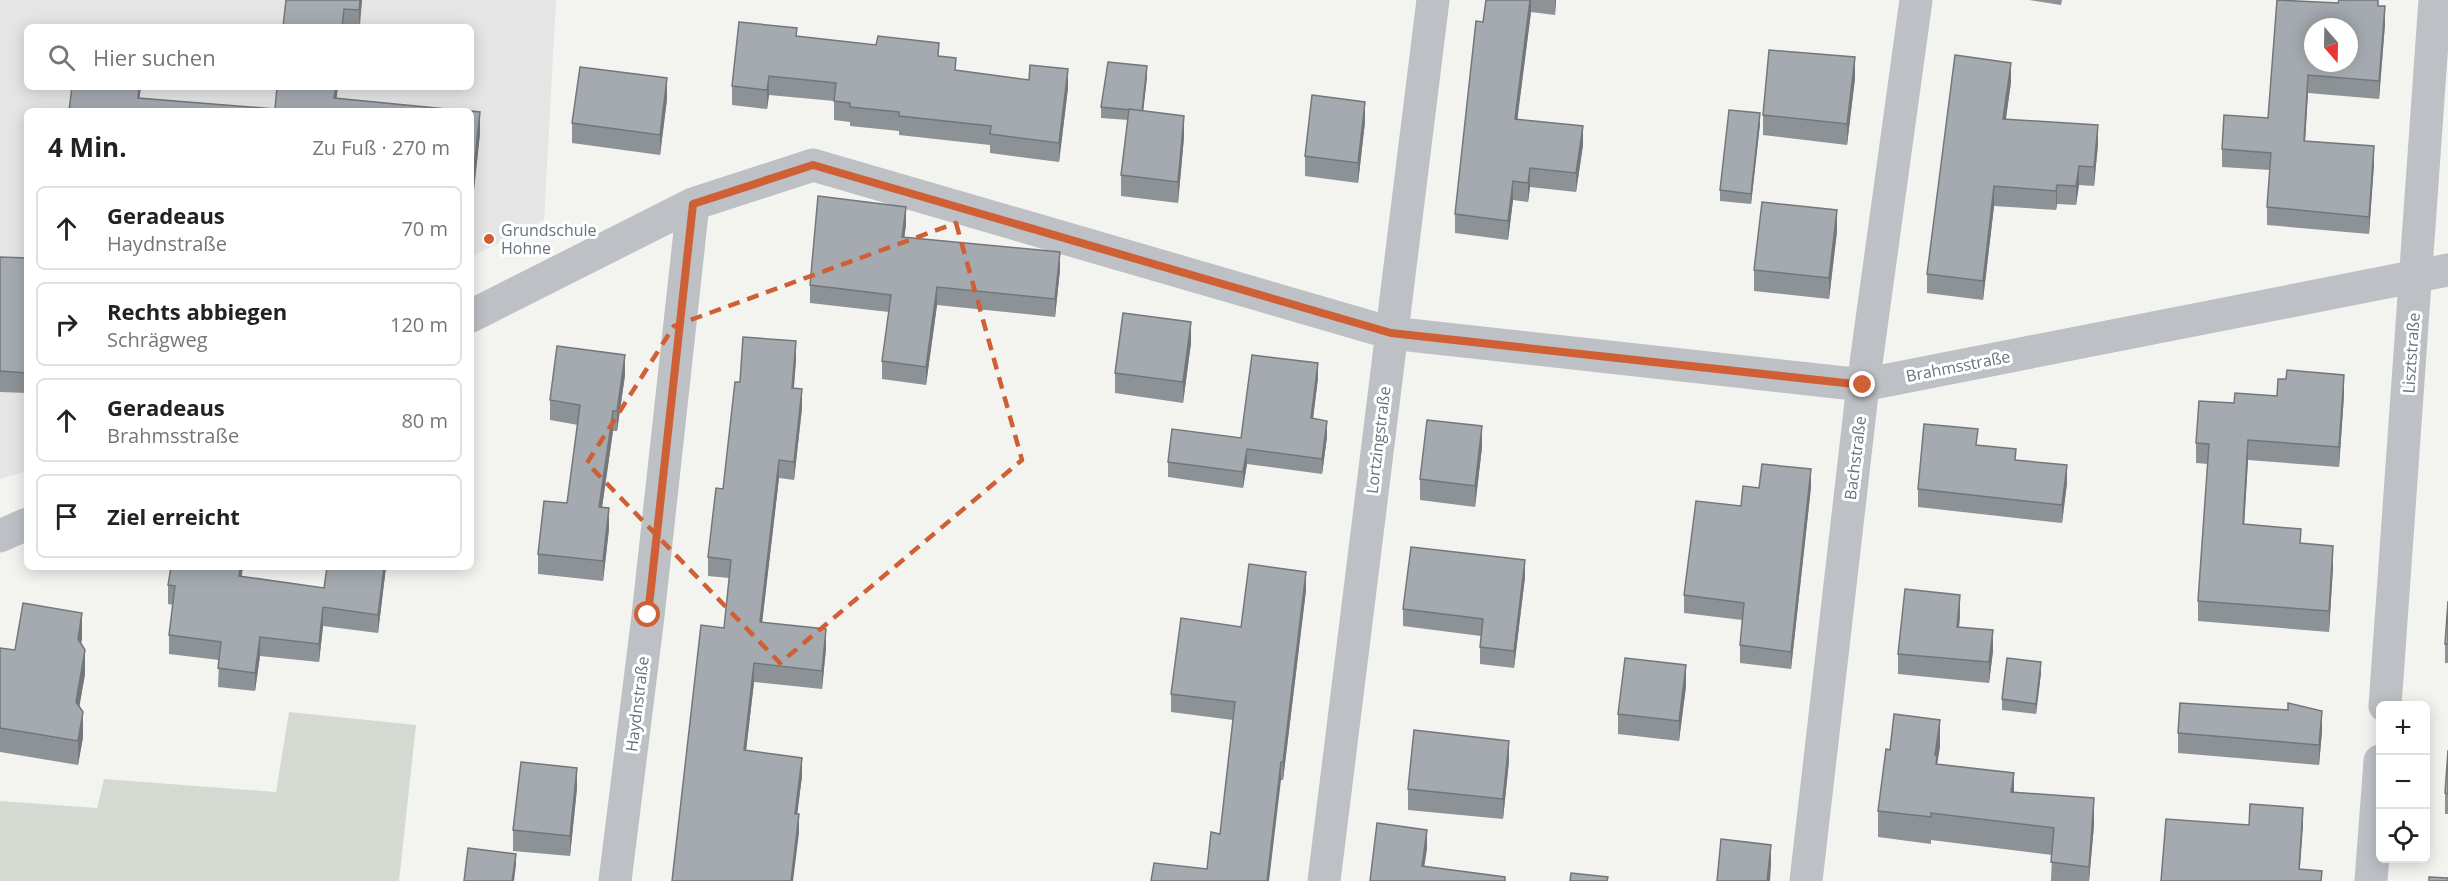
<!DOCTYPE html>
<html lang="de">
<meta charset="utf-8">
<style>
:root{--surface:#fff;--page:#f6f6f6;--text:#222;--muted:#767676;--line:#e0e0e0}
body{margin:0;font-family:"Open Sans",sans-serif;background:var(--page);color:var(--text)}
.controls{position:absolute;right:18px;bottom:18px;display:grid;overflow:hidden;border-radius:9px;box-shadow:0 3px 15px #0003}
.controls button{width:54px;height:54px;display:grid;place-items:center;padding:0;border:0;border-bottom:2px solid var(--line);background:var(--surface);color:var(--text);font:30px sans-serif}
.compass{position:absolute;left:2304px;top:18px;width:54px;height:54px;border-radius:50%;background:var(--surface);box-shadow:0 3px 15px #0003;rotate:160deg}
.stop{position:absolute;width:18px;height:18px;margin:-14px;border:4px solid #cf5f34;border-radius:50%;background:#fff}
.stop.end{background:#cf5f34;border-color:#fff;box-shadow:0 2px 6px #0008}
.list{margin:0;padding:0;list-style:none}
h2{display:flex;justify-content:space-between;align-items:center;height:78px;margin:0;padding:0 24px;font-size:26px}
h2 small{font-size:20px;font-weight:400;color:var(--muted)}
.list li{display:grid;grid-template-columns:39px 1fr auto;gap:18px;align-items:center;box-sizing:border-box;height:84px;margin:0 12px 12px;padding:0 12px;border:2px solid var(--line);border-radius:9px}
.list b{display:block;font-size:22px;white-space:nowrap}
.list p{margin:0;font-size:20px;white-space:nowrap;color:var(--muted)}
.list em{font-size:20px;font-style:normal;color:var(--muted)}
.icon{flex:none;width:33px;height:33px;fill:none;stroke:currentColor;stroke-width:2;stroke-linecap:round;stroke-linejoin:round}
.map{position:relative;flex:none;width:2448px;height:881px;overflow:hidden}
.search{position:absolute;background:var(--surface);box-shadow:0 3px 15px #0003;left:24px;top:24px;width:450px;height:66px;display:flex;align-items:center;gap:15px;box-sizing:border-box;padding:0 21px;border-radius:9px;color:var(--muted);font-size:22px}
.panel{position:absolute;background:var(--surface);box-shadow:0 3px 15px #0003;left:24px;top:108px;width:450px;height:462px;border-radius:9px}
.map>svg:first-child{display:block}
</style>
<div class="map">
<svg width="2448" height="881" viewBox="0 0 2448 881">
<rect width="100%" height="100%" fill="#f3f4f0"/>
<!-- built -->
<path fill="#e4e5e4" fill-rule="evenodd" d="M0,0H556L544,220L471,257V111H27V471L0,479ZM27,27H471V87H27Z"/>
<!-- green -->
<path fill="#d4dad2" d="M289,712L416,725L399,881H0V801L97,808L104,779L276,792Z"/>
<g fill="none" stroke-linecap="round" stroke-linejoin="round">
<!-- minor -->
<g stroke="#bdc0c4" stroke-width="33">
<path d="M471,316L693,204L813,165L1391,333L1863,385L2448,270"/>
<path d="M0,536L27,524"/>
<path d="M2385,706L2435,0"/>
<path d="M615,881L648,616L693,204"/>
<path d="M1324,881L1433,0"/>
<path d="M1806,881L1863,385L1916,0"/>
<path d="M2371,881L2380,761"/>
</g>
</g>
<!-- wall -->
<g fill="#8d9297">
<path d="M286,0H362L360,27H283Z"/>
<path d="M1486,0H1556L1555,15L1531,12L1517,119L1583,145L1576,192L1530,187L1528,202L1513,200L1508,240L1455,233V214Z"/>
<path d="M2029,0H2062L2061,5Z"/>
<path d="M2338,3L2379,6L2385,24L2379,99L2308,93L2305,141L2374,164L2369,234L2267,225V207L2270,170L2222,167V149L2268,118Z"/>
<path d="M797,36L939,56L956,70L1068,88L1059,162L990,153V145L899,135V131L850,126V122L834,120V101L769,95L767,109L732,105V86Z"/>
<path d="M1147,77L1143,111L1184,137L1178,203L1121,196V175L1128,120L1101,118V107Z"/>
<path d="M1855,78L1847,145L1763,135V115Z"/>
<path d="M2011,82L2006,119L2098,144L2094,186L2079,185L2076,205L2057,204L2056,210L1994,206L1983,300L1927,293V274Z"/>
<path d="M667,99L660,155L572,143V123Z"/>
<path d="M471,111L480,133L473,199L471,198Z"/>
<path d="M1365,122L1358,183L1305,176V156Z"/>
<path d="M1760,124L1751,204L1720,201V190Z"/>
<path d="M906,225L904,237L1060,270L1055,317L937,305L926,385L882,379V361L889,312L810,303V285Z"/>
<path d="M1837,231L1829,299L1754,291V270Z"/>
<path d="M0,257L27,258V393L0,392Z"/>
<path d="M1191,343L1183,403L1115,393V373Z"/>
<path d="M796,360L794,388L802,408L794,480L779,478L762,622L826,648L822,689L754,682L746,750L802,776L797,814L799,833L672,881L724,628L729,578L708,576V557L723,489L740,382Z"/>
<path d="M625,375L617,431H613L602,507L609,529L603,581L538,574V554L567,503L578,425L550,420V400Z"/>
<path d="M1318,378L1313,419L1327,437L1322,474L1247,464L1243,488L1168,477V462L1241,438Z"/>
<path d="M2344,395L2339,467L2248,460L2244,524L2301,543L2333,567L2329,632L2198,621V601L2208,464L2196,463V443L2234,403L2277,396Z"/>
<path d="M1978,445L2016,460L2067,483L2062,523L1918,507V489Z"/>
<path d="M1482,447L1475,507L1420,500V479Z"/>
<path d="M1811,487L1791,669L1740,663V645L1742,620L1684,613V595L1741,506L1759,488Z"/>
<path d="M171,567H243L241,576L324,588L327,567H386L378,633L323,626L319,662L260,656L255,691L218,687L219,660L169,654V635L173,605L168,604V585Z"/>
<path d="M1525,577L1514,668L1480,664V647L1481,636L1403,626V609Z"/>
<path d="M1306,590L1283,780H1281L1207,869L1220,834L1233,720L1171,712V694L1241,627Z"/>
<path d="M2448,601V663H2445V644Z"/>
<path d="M1960,616L1959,627L1993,651L1989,683L1898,674V654Z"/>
<path d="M82,638L81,643L85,674L79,707L83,737L78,765L0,752V648L15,650Z"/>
<path d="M2041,673L2036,714L2002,710V699Z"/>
<path d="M1686,686L1679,741L1618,734V714Z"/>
<path d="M2322,731L2319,765L2178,753V733Z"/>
<path d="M1940,746L1937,764L2014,792L2094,825L2089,881H2051L2052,855L1931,840V844L1878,837V811L1890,750Z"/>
<path d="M2448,750V814H2445V793Z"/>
<path d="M1509,761L1503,819L1408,810V789Z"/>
<path d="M577,788L570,856L513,851V830Z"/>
</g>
<!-- shaded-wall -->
<g fill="#73777b">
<path d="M360,0H362L359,27V10Z"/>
<path d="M1530,0H1531V12L1515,138V119Z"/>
<path d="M1555,0H1556L1555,15Z"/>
<path d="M2385,6V24L2379,99V81Z"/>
<path d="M1855,57V78L1847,145V124Z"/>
<path d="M2011,63V82L2003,138V119Z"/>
<path d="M1147,66V77L1142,122V111Z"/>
<path d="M1068,69V88L1059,162V143Z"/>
<path d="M2308,75V93L2304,159V141Z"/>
<path d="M769,76V95L767,109V90Z"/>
<path d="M667,78V99L660,155V135Z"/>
<path d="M139,87H141L138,111V98Z"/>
<path d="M336,87H338L335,111L334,98Z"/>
<path d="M1365,102V122L1358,183V163Z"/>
<path d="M480,112V133L473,199V178Z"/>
<path d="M1760,113V124L1751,204V194Z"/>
<path d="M1184,116V137L1178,203V182Z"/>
<path d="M2098,125V144L2094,186V167Z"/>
<path d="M1583,126V145L1576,192V173Z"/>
<path d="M2374,146V164L2369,234V217Z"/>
<path d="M2079,166V185L2076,205V186Z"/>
<path d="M1530,168V187L1528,202V183Z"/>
<path d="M1513,181V200L1508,240V221Z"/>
<path d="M2057,185V204L2056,210V191Z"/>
<path d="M1994,186V206L1983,300V281Z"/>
<path d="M906,207V225L902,255V237Z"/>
<path d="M1837,210V231L1829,299V278Z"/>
<path d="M1060,252V270L1055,317V299Z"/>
<path d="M937,287V305L926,385V367Z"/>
<path d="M1191,322V343L1183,403V382Z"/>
<path d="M796,341V360L792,407V388Z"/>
<path d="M625,355V375L617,431V411Z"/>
<path d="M1318,363V378L1311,434V418Z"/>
<path d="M2344,375V395L2339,467V447Z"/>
<path d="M802,389V408L794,480V462Z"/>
<path d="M613,411V431L599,528V507Z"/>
<path d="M473,420V440L471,458V438Z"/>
<path d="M1327,421V437L1322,474V459Z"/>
<path d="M1482,426V447L1475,507V486Z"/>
<path d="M2248,440V460L2243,545V524Z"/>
<path d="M1247,449V464L1243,488V472Z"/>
<path d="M779,460V478L760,641V622Z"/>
<path d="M2067,465V483L2062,523V505Z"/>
<path d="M1811,469V487L1791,669V652Z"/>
<path d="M609,508V529L603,581V561Z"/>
<path d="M2333,546V567L2329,632V611Z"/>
<path d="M1525,560V577L1514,668V651Z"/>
<path d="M240,567H243L239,594V576Z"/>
<path d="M384,567H386L378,633V615Z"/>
<path d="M1306,572V590L1283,780V762Z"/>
<path d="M1960,595V616L1957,647V627Z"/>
<path d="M323,607V626L319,662V644Z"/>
<path d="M82,613V638L78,663V639Z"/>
<path d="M826,629V648L822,689V671Z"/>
<path d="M1993,630V651L1989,683V662Z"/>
<path d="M260,637V656L255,691V673Z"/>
<path d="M85,650V674L76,726V702Z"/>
<path d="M2041,662V673L2036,714V704Z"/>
<path d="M754,663V682L744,769V750Z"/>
<path d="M1686,665V686L1679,741V721Z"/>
<path d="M2322,711V731L2319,765V745Z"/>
<path d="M83,712V737L78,765V741Z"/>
<path d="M1940,720V746L1936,772L1935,755Z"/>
<path d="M1509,741V761L1503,819V799Z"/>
<path d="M802,758V776L795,832V814Z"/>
<path d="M1281,762V780L1269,881H1267Z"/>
<path d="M577,768V788L570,856V836Z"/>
<path d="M2014,773V800L2011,792Z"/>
<path d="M2094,798V825L2089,881V867Z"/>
<path d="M2303,808V826L2299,881V869Z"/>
<path d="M799,814V833L793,881H791Z"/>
<path d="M1427,830V849L1422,881V866Z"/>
<path d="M1771,845V865L1770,881H1767Z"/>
<path d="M516,854V865L514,881H512Z"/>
</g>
<!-- building -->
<g fill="#a4aab0" stroke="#73777b" stroke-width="1.5" fill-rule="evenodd">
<path d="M286,0H360L359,10L344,9L342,27H283Z"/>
<path d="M1486,0H1530L1515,119L1583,126L1576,173L1530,168L1528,183L1513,181L1508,221L1455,214L1476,21L1483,22Z"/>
<path d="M2277,0L2338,3L2339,0H2378V6H2385L2379,81L2308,75L2304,141L2374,146L2369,217L2267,207L2271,153L2222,149L2224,115L2268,118ZM2313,27H2349V63H2313Z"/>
<path d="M739,22L797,28L796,36L876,45L878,36L939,43L938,56L956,58L955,70L1029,80L1030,65L1068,69L1059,143L990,134L991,126L899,116V112L850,107V103L834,101L836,83L769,76L767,90L732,86Z"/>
<path d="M1769,50L1855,57L1847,124L1763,115Z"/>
<path d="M1955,55L2011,63L2003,119L2098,125L2094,167L2079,166L2076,186L2057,185L2056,191L1994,186L1983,281L1927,274Z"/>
<path d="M1108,62L1147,66L1142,111L1101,107Z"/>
<path d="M580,67L667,78L660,135L572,123Z"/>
<path d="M72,87H139L138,98L275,109L277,87H336L334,98L467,111H69Z"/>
<path d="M1312,95L1365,102L1358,163L1305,156Z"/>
<path d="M1129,109L1184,116L1178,182L1121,175Z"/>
<path d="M1729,110L1760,113L1751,194L1720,190Z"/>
<path d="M471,111L480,112L473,178H471Z"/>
<path d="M818,196L906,207L902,237L1060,252L1055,299L937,287L926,367L882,361L891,295L810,285Z"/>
<path d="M1762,202L1837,210L1829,278L1754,270Z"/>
<path d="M0,257L27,258V373L0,371Z"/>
<path d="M1123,313L1191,322L1183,382L1115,373Z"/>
<path d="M743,337L796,341L792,388L802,389L794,462L779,460L760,622L826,629L822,671L754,663L744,750L802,758L795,814H799L791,881H672L701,625L724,628L731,560L708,557L716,488L723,489L735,382H740Z"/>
<path d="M557,346L625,355L617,411H613L599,507L609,508L603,561L538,554L544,501L567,503L580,405L550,400Z"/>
<path d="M1252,355L1318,363L1311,418L1327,421L1322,459L1247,449L1243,472L1168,462L1172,429L1241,438Z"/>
<path d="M2287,370L2344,375L2339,447L2248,440L2243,524L2301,529L2300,543L2333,546L2329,611L2198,601L2209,444L2196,443L2199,401L2234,403L2235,393L2277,396L2278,379H2286Z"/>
<path d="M471,419L473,420L471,438Z"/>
<path d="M1427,420L1482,426L1475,486L1420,479Z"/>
<path d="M1924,424L1978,429L1976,445L2016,449L2015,460L2067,465L2062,505L1918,489Z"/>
<path d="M1762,464L1811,469L1791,652L1740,645L1744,603L1684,595L1696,501L1741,506L1743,486L1759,488Z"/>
<path d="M1411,547L1525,560L1514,651L1480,647L1483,619L1403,609Z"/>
<path d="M1249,564L1306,572L1283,762H1281L1267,881H1151L1154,863L1207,869L1211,832L1220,834L1235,702L1171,694L1181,618L1241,627Z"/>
<path d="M171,567H240L239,576L324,588L327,567H384L378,615L323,607L319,644L260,637L255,673L218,668L221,642L169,635L175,586L168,585Z"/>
<path d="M1905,589L1960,595L1957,627L1993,630L1989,662L1898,654Z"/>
<path d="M2448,601V644H2445Z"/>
<path d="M23,603L82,613L78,639L85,650L76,702L83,712L78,741L0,728V648L15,650Z"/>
<path d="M1625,658L1686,665L1679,721L1618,714Z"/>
<path d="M2007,658L2041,662L2036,704L2002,699Z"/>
<path d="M2180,703L2288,710V703L2322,711L2319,745L2178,733Z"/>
<path d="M1894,714L1940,720L1935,755L1937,756L1936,764L2014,773L2011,792L2094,798L2089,867L2051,862L2054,828L1931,813V817L1878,811L1886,749L1890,750Z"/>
<path d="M1414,730L1509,741L1503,799L1408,789Z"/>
<path d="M2448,750V794L2445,793Z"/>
<path d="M521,762L577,768L570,836L513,830Z"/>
<path d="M2250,804L2303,808L2299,869L2322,871L2321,881H2161L2166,819L2249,825Z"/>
<path d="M1377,823L1427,830L1422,866L1505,877V881H1370Z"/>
<path d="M1721,839L1771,845L1767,881H1717Z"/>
<path d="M468,848L516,854L512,881H464Z"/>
<path d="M1571,873L1608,877L1607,881H1570Z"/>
<path d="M2429,877L2448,878V881H2429Z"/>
</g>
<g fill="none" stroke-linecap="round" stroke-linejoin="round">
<!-- route -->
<path stroke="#cf5f34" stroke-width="8" d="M648,615L693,204L813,165L1391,333L1863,385"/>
</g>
<!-- marked area -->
<path fill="none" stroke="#cf5f34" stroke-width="4.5" stroke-dasharray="12 8" stroke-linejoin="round" d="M956,223L1022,460L780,663L587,463L674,326Z"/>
<!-- markers -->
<circle fill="#cf5f34" stroke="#fff" stroke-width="2" cx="489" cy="239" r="6"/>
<g text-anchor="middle" stroke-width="6" stroke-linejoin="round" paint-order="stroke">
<!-- poi labels -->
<g font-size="16" fill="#66727e" stroke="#fff" text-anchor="start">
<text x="501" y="236">Grundschule<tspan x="501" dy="18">Hohne</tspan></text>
</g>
<!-- street labels -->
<g font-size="16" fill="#66727e" stroke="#fff">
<text transform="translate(2411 353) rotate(-86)" y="6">Lisztstraße</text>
<text transform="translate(1958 366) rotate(-11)" y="6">Brahmsstraße</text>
<text transform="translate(1378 440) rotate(-83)" y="6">Lortzingstraße</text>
<text transform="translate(1855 458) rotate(-83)" y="6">Bachstraße</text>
<text transform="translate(637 704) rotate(-83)" y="6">Haydnstraße</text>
</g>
</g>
</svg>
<div class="controls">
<button>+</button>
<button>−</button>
<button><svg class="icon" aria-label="locate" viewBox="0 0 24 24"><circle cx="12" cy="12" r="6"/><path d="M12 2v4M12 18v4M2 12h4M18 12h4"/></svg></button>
</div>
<svg class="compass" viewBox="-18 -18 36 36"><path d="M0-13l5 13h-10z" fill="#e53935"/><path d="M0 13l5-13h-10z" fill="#767676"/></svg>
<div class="stop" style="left:648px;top:615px"></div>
<div class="stop end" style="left:1863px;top:385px"></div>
<div class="search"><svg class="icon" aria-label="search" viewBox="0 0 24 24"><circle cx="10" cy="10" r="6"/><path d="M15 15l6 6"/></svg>Hier suchen</div>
<section class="panel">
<h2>4 Min.<small>Zu Fuß · 270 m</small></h2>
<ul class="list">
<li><svg class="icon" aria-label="ahead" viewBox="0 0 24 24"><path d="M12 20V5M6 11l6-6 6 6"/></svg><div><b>Geradeaus</b><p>Haydnstraße</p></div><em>70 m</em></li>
<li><svg class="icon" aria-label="right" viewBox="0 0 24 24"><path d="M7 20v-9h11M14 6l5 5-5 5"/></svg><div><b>Rechts abbiegen</b><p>Schrägweg</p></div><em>120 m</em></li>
<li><svg class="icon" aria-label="ahead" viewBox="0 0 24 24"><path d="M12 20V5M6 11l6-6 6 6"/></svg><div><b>Geradeaus</b><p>Brahmsstraße</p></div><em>80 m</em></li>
<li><svg class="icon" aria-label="arrive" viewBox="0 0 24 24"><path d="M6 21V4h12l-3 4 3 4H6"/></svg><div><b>Ziel erreicht</b></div></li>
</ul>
</section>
</div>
